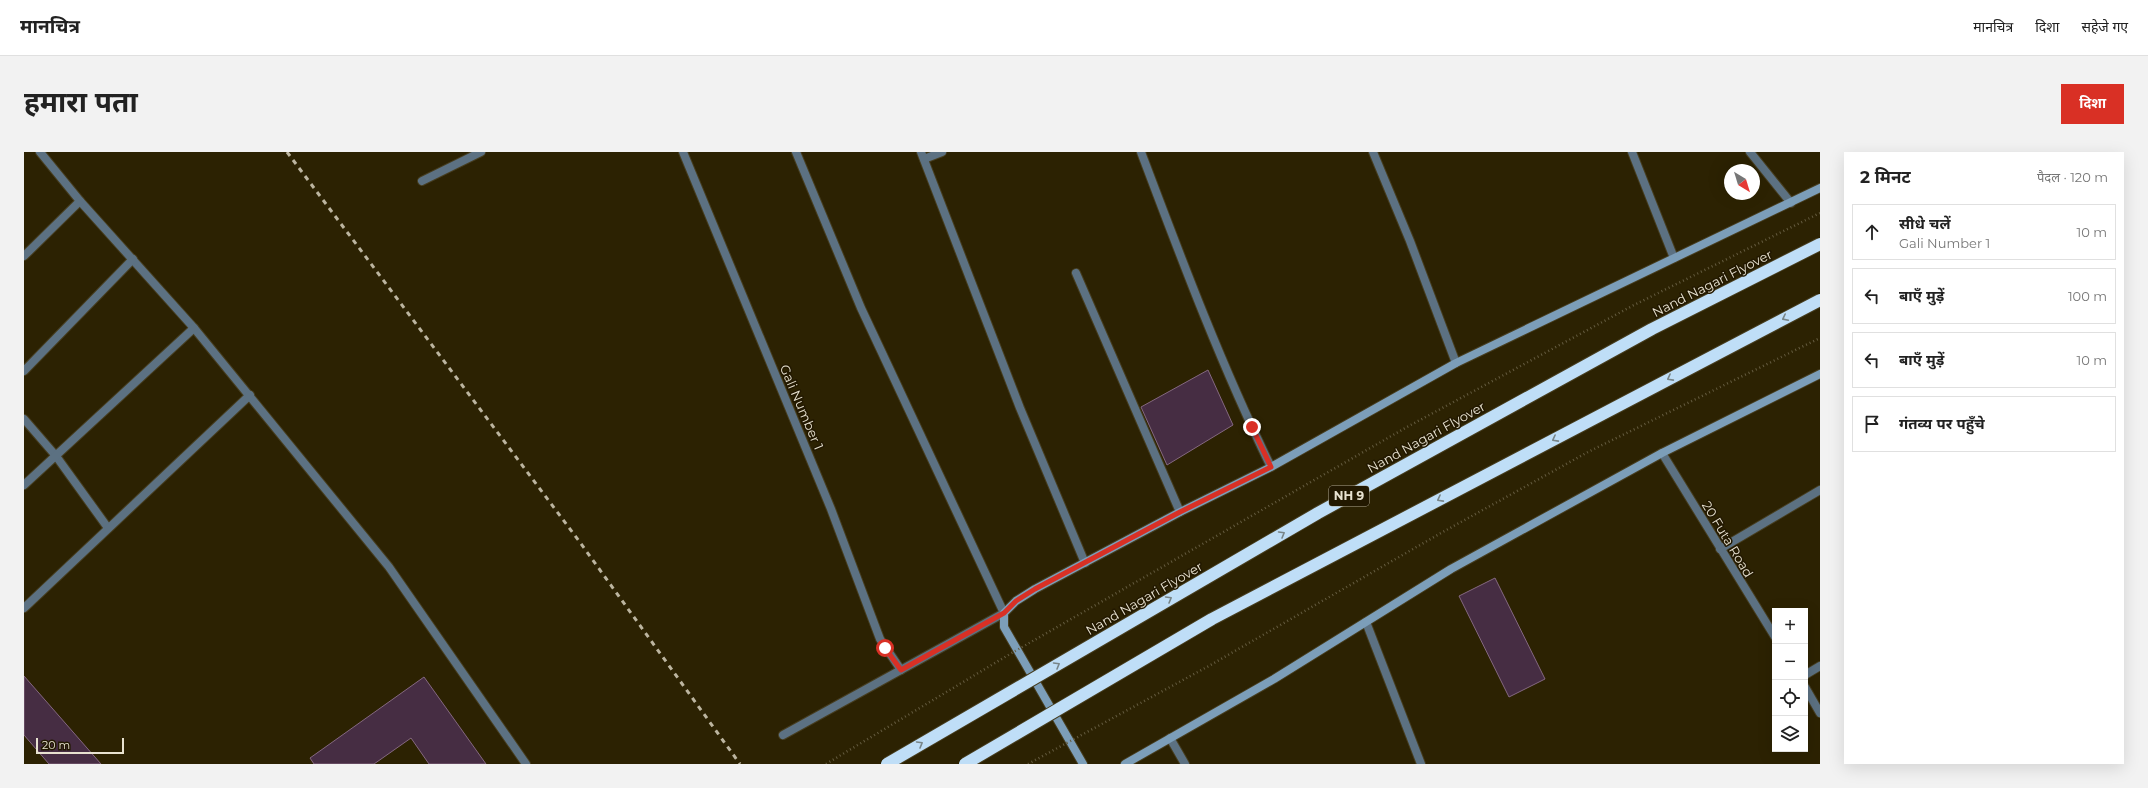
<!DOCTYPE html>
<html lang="hi">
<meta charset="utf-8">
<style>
:root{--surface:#fff;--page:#f2f2f2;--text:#222;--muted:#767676;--line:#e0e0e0;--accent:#d93025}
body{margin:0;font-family:Montserrat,"Noto Sans Devanagari",sans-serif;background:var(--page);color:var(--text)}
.controls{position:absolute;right:12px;bottom:12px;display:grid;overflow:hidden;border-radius:0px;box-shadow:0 4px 16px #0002}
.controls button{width:36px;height:36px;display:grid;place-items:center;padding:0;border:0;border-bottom:1px solid var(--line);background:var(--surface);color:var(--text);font:20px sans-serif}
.compass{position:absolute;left:1700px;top:12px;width:36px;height:36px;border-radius:50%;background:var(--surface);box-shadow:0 4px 16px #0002;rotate:142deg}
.scale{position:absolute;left:12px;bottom:10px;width:88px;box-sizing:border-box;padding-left:4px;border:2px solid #e8e2d0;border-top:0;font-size:11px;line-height:14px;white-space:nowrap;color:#e8e2d0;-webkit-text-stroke:3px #221800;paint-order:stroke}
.stop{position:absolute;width:12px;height:12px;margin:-9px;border:3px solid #d93025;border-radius:50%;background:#fff}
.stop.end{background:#d93025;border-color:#fff;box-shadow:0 1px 4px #0008}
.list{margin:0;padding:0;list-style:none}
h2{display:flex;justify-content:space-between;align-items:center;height:52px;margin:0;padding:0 16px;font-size:17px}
h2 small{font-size:13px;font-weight:400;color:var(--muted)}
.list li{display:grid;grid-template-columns:26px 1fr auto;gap:12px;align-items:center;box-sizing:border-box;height:56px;margin:0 8px 8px;padding:0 8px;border:1px solid var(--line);border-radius:0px}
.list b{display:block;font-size:15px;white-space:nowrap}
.list p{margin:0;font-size:13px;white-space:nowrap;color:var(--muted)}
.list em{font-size:13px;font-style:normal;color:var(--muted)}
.icon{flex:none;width:22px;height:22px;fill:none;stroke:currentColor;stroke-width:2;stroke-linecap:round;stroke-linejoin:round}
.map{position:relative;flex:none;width:1796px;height:612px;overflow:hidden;border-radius:0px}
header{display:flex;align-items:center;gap:24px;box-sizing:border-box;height:56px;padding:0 20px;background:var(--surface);border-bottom:1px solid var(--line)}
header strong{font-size:19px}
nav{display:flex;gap:22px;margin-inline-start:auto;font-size:14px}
.intro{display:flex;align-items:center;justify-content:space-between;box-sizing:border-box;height:96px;padding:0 24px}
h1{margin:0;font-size:28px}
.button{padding:10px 18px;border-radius:0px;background:var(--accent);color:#fff;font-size:14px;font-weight:700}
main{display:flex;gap:24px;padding:0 24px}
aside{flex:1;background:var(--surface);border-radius:0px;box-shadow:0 4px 16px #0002}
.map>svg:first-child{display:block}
</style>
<header>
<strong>मानचित्र</strong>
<nav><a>मानचित्र</a><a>दिशा</a><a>सहेजे गए</a></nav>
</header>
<div class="intro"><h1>हमारा पता</h1><a class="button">दिशा</a></div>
<main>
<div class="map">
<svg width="1796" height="612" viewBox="0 0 1796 612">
<rect width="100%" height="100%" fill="#2c2202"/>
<!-- building -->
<g fill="#462d43" stroke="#846880">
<path d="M1184,218L1209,273L1143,313L1117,255Z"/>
<path d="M1471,426L1521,527L1485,545L1435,444Z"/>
<path d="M0,524L77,612H25L0,583Z"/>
<path d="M400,525L462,612H405L387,586L350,612H290L286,606Z"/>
</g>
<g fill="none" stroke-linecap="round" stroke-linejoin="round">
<!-- street casing -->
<g stroke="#463d1f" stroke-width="10">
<g id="street">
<path d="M16,0L56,49L170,176L365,415L502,612"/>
<path d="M659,0L807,357L856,487L877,518"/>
<path d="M897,0L996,256L1061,411"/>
<path d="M1117,0C1157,106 1197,213 1247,315"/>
<path d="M1349,0L1386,89L1432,211"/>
<path d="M1608,0L1650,106"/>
<path d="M1726,0L1767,51"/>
<path d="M900,7L918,0"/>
<path d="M398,29L457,0"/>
<path d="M0,104L56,49"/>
<path d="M1052,121L1156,360"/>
<path d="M0,219L109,107"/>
<path d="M0,267L32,304L84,376"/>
<path d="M1638,301L1751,485"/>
<path d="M0,333L170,176"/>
<path d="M1696,397L1796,338"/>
<path d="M0,456L226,243"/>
<path d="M1342,470L1397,612"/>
<path d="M1781,523L1796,514"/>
<path d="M1781,535L1796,561"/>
<path d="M759,583L980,461L837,156L772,0"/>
<path d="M1146,586L1161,612"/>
</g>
</g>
<!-- secondary casing -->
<g stroke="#463d1f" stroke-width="10">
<g id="secondary">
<path d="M1059,612L980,475V461L992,449L1011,437L1156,360L1247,315L1432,211L1796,36"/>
<path d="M1101,612L1250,527L1427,417L1638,301L1796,222"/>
</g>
</g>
<!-- street -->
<use href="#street" stroke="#5c7182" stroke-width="8"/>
<!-- secondary -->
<use href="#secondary" stroke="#7c9eb9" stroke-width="8"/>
<!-- rail -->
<path stroke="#bcb5a0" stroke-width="3" stroke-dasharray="5 5" stroke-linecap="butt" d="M263,0L555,389L716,612"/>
<!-- highway-bridge casing -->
<g stroke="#463d1f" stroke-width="14" stroke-linecap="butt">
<g id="highway-bridge">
<path d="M863,612L1294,361L1628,177L1796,92"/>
<path d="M941,612L1188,467L1796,148"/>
</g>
</g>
<!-- path-bridge -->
<g stroke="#655c40" stroke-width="2.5" stroke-dasharray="1 3" stroke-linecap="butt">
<path d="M802,612L986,502L1383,275L1610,153L1796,61"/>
<path d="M1004,612L1183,515L1417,381L1564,300L1796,186"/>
</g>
<!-- highway-bridge -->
<use href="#highway-bridge" stroke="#bfdef7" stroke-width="12"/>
</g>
<!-- one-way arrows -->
<defs><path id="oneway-chevron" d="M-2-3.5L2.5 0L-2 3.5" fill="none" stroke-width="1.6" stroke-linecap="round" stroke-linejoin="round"/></defs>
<g stroke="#788588">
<use href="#oneway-chevron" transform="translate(1761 166) rotate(153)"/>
<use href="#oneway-chevron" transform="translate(1646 226) rotate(152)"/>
<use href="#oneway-chevron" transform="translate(1531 287) rotate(152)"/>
<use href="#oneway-chevron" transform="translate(1416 347) rotate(152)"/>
<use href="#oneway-chevron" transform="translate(1258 382) rotate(-30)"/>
<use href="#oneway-chevron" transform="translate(1145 447) rotate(-30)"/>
<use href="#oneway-chevron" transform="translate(1033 513) rotate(-30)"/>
<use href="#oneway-chevron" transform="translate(896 592) rotate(-30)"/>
</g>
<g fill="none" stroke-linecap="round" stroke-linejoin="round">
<!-- route -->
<path stroke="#d93025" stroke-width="5" d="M861,496L877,518L980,461L992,449L1011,437L1156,360L1247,315L1228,275"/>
</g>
<g text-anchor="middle" stroke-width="3" stroke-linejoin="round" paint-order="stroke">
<!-- shield labels -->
<rect fill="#221800" stroke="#ada592" stroke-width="1" x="1305" y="334" width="40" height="20" rx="3"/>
<g font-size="12" font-weight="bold" fill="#e8e2d0">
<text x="1325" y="348">NH 9</text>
</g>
<!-- street labels -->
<g font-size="13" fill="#e8e2d0" stroke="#221800">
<text transform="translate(1688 131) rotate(-27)" y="5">Nand Nagari Flyover</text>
<text transform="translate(778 255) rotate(67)" y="5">Gali Number 1</text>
<text transform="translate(1402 285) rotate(-29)" y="5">Nand Nagari Flyover</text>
<text transform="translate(1704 387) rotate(59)" y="5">20 Futa Road</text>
<text transform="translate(1120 446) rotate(-30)" y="5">Nand Nagari Flyover</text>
</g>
</g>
</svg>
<div class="controls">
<button>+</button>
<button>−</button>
<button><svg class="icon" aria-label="locate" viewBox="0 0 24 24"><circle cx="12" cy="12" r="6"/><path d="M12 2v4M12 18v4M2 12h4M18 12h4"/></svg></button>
<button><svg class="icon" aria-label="layers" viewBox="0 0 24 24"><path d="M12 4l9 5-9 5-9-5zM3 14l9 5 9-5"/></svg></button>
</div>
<svg class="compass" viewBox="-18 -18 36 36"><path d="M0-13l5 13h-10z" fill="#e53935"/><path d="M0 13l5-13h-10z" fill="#767676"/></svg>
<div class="scale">20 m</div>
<div class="stop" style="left:861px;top:496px"></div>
<div class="stop end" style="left:1228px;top:275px"></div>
</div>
<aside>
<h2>2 मिनट<small>पैदल · 120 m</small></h2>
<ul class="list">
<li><svg class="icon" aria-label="ahead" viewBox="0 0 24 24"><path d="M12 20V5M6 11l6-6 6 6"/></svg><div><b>सीधे चलें</b><p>Gali Number 1</p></div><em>10 m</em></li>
<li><svg class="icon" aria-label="left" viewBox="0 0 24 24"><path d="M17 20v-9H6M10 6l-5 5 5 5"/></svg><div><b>बाएँ मुड़ें</b></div><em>100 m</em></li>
<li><svg class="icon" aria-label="left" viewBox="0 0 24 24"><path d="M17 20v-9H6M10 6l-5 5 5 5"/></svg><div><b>बाएँ मुड़ें</b></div><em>10 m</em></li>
<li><svg class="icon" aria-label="arrive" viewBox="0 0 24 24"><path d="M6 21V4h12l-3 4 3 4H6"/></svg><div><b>गंतव्य पर पहुँचे</b></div></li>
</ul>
</aside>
</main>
